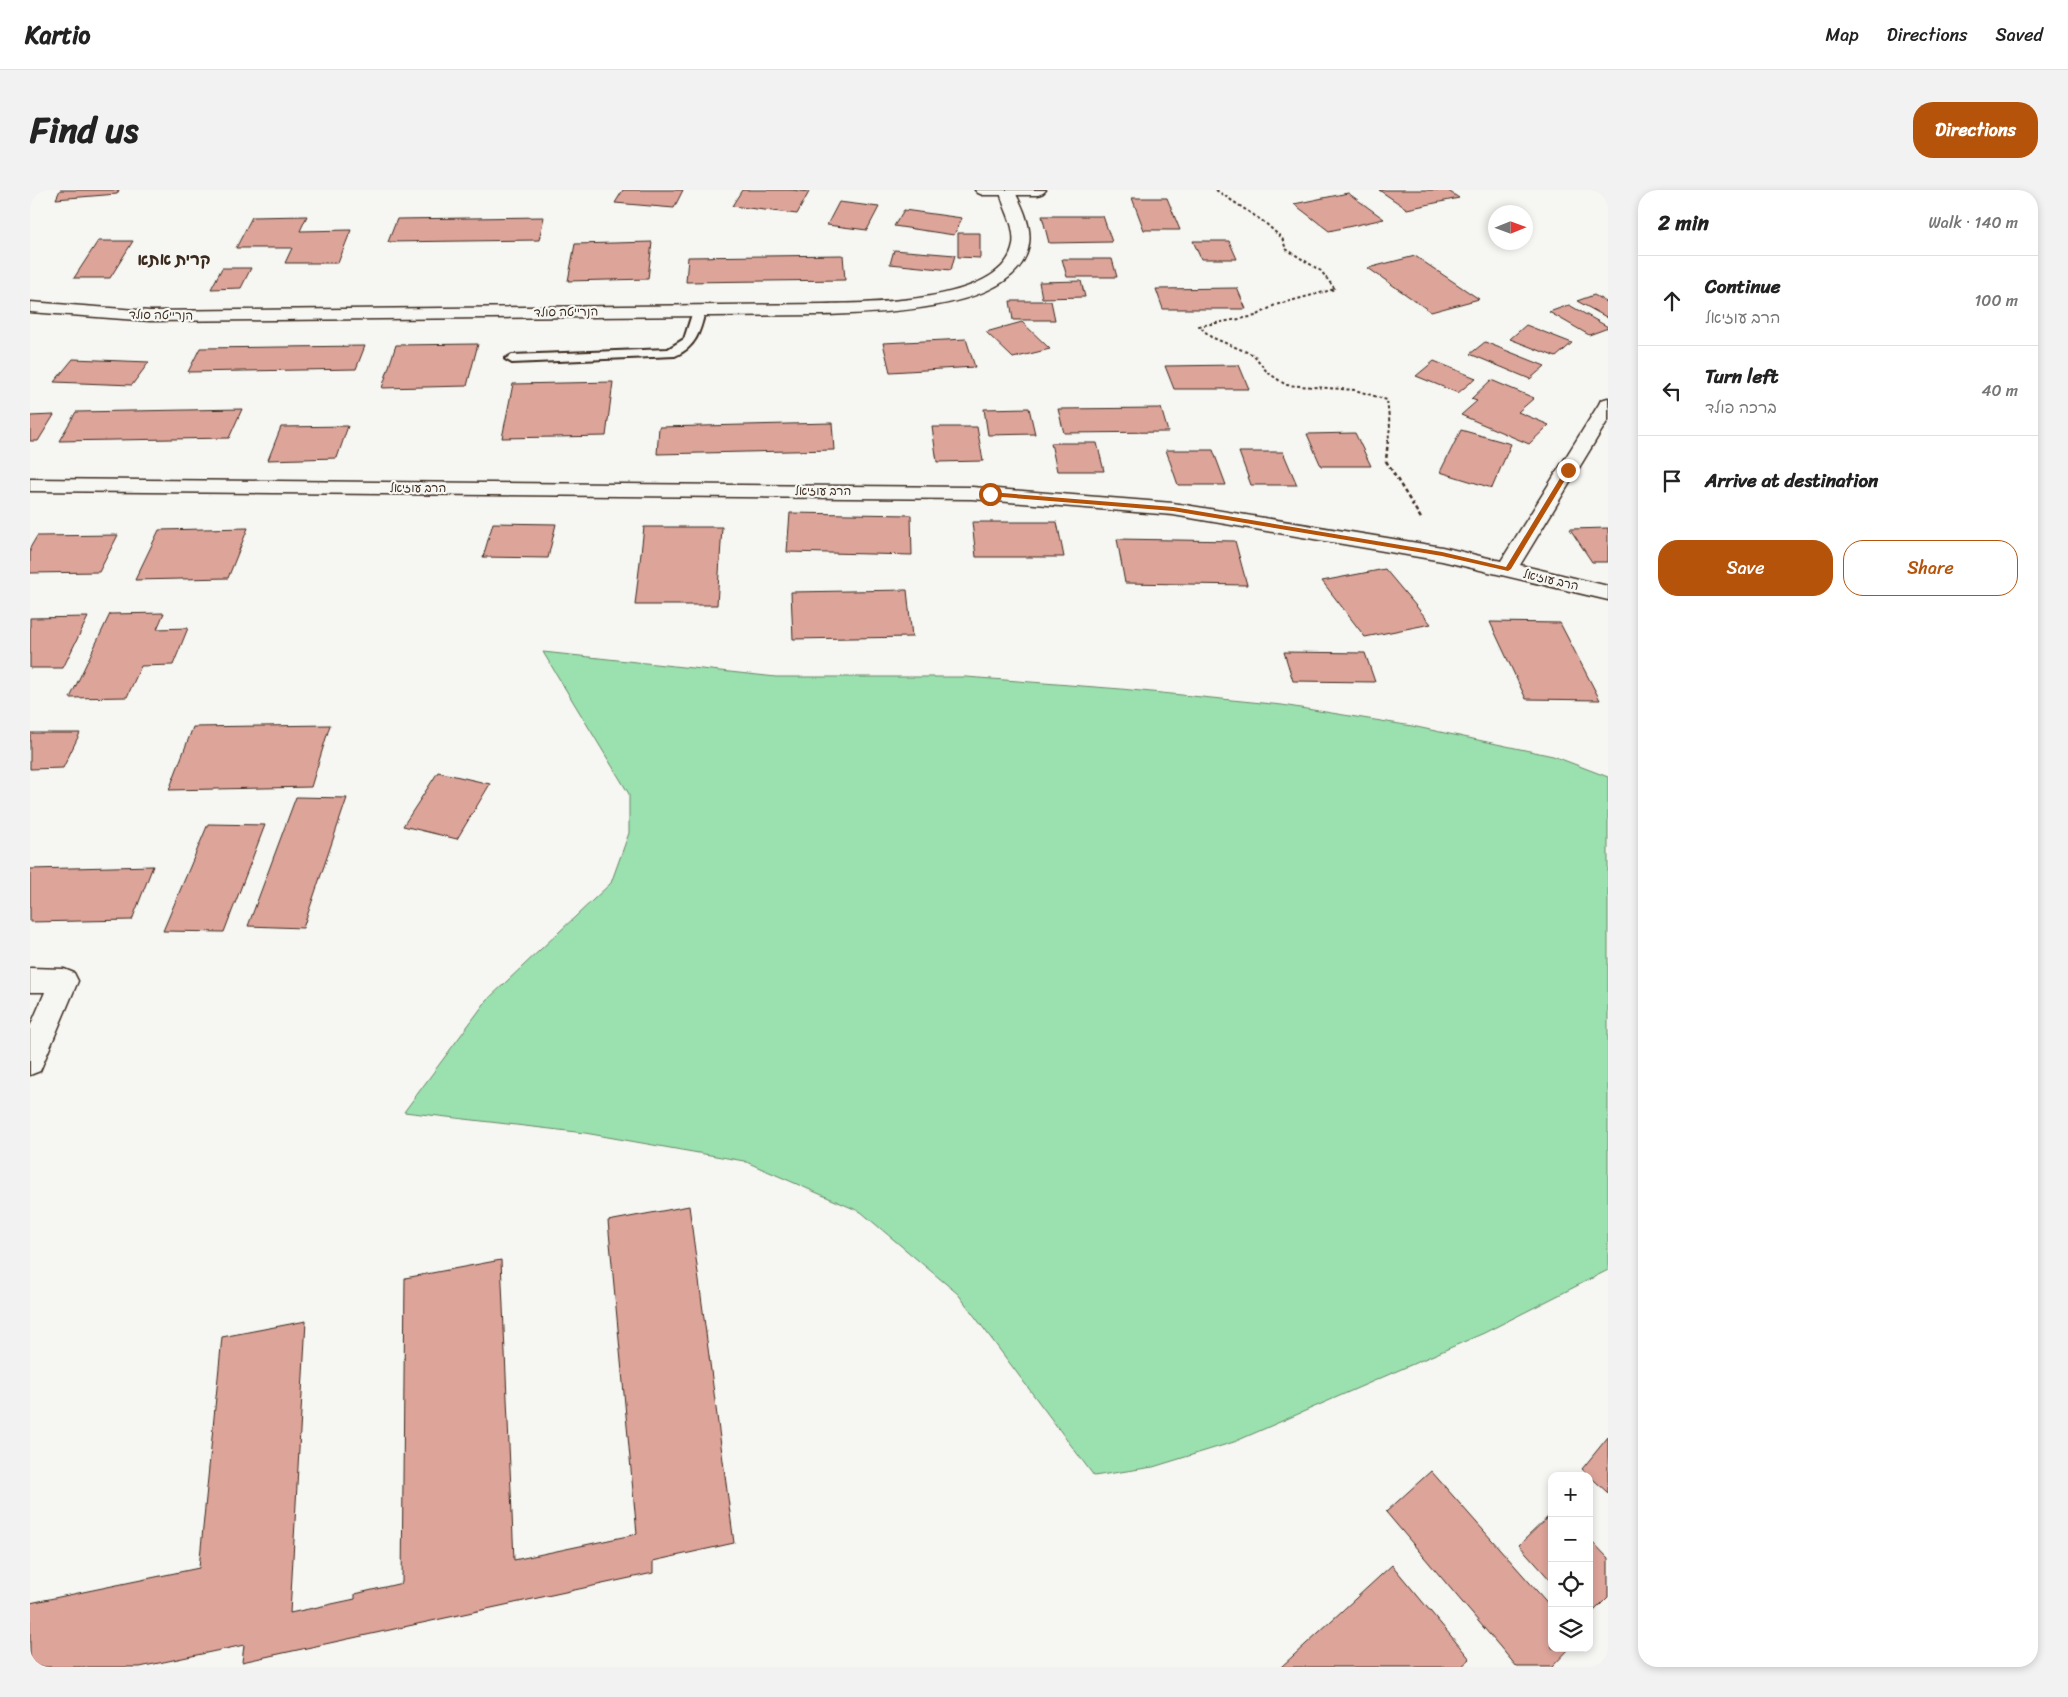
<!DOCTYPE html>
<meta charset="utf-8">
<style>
:root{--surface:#fff;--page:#f2f2f2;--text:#222;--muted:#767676;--line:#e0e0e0;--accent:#b45309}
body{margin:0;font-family:Sriracha,"Playpen Sans Hebrew",sans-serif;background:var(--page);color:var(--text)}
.controls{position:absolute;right:15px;bottom:15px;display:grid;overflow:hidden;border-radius:10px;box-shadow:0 2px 8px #0003}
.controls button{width:45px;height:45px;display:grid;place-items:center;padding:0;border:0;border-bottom:1px solid var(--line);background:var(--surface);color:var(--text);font:25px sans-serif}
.compass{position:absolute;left:1458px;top:15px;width:45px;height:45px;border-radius:50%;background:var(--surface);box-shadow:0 2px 8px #0003;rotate:89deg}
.stop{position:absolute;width:15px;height:15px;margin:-11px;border:4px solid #b45309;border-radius:50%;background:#fff}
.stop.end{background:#b45309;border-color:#fff;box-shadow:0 1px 5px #0008}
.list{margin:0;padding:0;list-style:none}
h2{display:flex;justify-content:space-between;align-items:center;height:65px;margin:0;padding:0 20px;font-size:21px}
h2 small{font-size:16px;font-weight:400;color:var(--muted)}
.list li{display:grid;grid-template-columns:32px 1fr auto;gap:15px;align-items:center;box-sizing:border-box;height:90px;padding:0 20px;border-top:1px solid var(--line)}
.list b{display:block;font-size:19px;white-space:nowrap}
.list p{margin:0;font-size:16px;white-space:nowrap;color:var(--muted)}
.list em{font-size:16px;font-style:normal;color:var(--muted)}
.actions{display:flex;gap:10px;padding:15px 20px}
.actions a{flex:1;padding:11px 0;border:1px solid var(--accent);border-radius:20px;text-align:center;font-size:18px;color:var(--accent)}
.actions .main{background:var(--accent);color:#fff}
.icon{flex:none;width:28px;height:28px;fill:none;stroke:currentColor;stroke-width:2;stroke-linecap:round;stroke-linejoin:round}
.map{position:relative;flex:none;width:1578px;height:1477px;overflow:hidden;border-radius:20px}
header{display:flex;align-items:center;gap:30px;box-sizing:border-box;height:70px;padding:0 25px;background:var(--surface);border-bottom:1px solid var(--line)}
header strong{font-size:24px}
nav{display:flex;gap:28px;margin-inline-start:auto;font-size:18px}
.intro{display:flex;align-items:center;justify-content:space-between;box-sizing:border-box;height:120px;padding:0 30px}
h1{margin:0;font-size:35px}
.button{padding:12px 22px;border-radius:20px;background:var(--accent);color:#fff;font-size:18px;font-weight:700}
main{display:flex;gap:30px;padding:0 30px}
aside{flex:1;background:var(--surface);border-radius:20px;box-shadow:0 2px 8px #0003}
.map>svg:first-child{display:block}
</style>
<header>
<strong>Kartio</strong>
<nav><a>Map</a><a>Directions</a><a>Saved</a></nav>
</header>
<div class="intro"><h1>Find us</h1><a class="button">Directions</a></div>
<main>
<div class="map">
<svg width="1578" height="1477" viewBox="0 0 1578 1477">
<rect width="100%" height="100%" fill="#f6f6f2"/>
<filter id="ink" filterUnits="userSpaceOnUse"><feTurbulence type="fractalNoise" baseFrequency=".02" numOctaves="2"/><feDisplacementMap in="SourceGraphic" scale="10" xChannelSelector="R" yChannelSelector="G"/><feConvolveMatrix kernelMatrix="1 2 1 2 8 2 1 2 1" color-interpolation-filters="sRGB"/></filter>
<g filter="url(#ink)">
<!-- green -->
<path fill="#9ae1af" stroke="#6a8666" d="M513,462L746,487H936L1091,499L1252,515L1382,536L1523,566L1578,587V1080L1454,1143L1204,1252L1123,1277L1064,1286L928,1104L831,1022L714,971L555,943L374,922L457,810L581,693L599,643V604Z"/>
<!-- building -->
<g fill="#dda49a" stroke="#3b2a1e">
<path d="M30,0H89L87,4L26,9Z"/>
<path d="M593,0H653L644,18L585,13Z"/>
<path d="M712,0H761L779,2L767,24L702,16Z"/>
<path d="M1349,0H1417L1429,8L1377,19Z"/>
<path d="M1318,3L1354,29L1299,41L1264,14Z"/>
<path d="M1102,8H1137L1150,40H1114Z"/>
<path d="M809,12L849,17L837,40L797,35Z"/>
<path d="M874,20L932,28L924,45L864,36Z"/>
<path d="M277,26L270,41L321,40L308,73H255L262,58H206L222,27Z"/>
<path d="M1012,26H1073L1082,52L1019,53Z"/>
<path d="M514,27L509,50L358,52L367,29Z"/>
<path d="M928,43H950V68L928,67Z"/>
<path d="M68,51H103L80,88H44Z"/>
<path d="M1163,51H1199L1207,69H1171Z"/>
<path d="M622,52L618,89L538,91L545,54Z"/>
<path d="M864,60L925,65L921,80L860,74Z"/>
<path d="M813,65L815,90L656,92L658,67Z"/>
<path d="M1385,66L1449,109L1401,122L1338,78Z"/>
<path d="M1032,69H1082L1087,87H1037Z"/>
<path d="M192,78H221L211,98L181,99Z"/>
<path d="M1051,91L1055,107L1012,108L1009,92Z"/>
<path d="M1207,98L1216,119H1133L1126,99Z"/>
<path d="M1564,105L1578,113V128L1547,111Z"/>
<path d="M980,111H1021L1025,130H983Z"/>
<path d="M1539,115L1578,137V138L1559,145L1519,122Z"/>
<path d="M992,132L1020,159L983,168L956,142Z"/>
<path d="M1496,135L1542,153L1526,167L1480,149Z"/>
<path d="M936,149L945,177L860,182L853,153Z"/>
<path d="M1455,152L1515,176L1500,189L1440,164Z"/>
<path d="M448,154L437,196L352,198L366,155Z"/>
<path d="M335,156L326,179L158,182L170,158Z"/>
<path d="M43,169L119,172L102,195L24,192Z"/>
<path d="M1404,171L1446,188L1428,203L1386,186Z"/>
<path d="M1209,175L1219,199H1144L1135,176Z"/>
<path d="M1461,190L1504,208L1488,222L1519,235L1499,254L1431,225L1447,211L1441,209Z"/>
<path d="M583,192L576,246L472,248L483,194Z"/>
<path d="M999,218L1005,244L958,245L954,219Z"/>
<path d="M1131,218L1138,242L1034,243L1028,219Z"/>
<path d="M212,219L199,248L29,251L46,222Z"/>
<path d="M24,225L8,251H0V226Z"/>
<path d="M802,233L804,260L627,264L629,237Z"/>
<path d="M318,236L307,268L238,270L251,237Z"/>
<path d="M902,237H947L953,271L907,272Z"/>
<path d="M1431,240L1481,254L1462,298L1410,282Z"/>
<path d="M1325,243L1341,276H1291L1277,244Z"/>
<path d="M1021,253H1067L1074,281H1027Z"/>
<path d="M1136,260H1183L1196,295H1148Z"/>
<path d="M1209,262H1253L1267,295H1221Z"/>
<path d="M760,323L881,325L882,365L757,362Z"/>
<path d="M942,332H1027L1034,367H946Z"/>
<path d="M463,333L526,334L518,368L453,367Z"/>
<path d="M614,337H692L687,415H605Z"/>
<path d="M218,338L198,388L105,390L129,340Z"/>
<path d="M1578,338V372H1562L1540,339Z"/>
<path d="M88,345L69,382L0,383V358L7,346Z"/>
<path d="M1087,349L1205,351L1217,395L1095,393Z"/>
<path d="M1355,379L1401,434L1335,447L1292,391Z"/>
<path d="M877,400L882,447L763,449L761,402Z"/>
<path d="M134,423L127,439L158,438L143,475L111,476L97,507L40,508L80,424Z"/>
<path d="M58,427L33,478H0V428Z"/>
<path d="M1460,432L1530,433L1570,510L1496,509Z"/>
<path d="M1254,462L1335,463L1345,492L1263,491Z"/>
<path d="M300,535L281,597L139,600L163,537Z"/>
<path d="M0,543H50L33,578L0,579Z"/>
<path d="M408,582L460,594L427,649L373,636Z"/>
<path d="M266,607L317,608L273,738L218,736Z"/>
<path d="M178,634L235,635L194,742L133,741Z"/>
<path d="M123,676L102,730L0,732V679Z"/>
<path d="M659,1016L704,1353L623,1371V1383L212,1472L214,1455L110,1477H0V1413L169,1378L192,1147L276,1131L260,1423L325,1409V1404L372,1393L375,1088L471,1070L484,1370L607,1344L578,1031Z"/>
<path d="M1578,1247V1303L1552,1279Z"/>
<path d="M1401,1281L1522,1418V1458H1540L1522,1477H1487L1356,1322Z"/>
<path d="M1522,1323V1392L1489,1355Z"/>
<path d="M1559,1348L1578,1368V1407L1559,1426Z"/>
<path d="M1362,1375L1440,1469L1431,1477H1251Z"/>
</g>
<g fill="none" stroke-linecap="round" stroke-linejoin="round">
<!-- lane casing -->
<g stroke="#3b2a1e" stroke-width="4">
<path id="lane" d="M669,117L675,121C670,142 666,157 645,166L482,173L475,169L482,165L638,159L654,149L663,121Z"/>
</g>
<!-- street casing -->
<g stroke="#3b2a1e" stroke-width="3">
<g id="street">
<path d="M970,0H984C992,16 1002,36 999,54C990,122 845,123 794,125L120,131L0,122V112L120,121L794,114C839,113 973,113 983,55C986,34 972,18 970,0Z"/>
<path d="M1578,208V230L1490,375L1578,396V410L1412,371L1143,325L942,309L0,301V289L942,297L1143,313L1412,357L1471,371L1569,214L1571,210Z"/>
<path d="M0,778L34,779L44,783L48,791L10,881L0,885V837L15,802H0Z"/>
</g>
</g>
<!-- secondary casing -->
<g stroke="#3b2a1e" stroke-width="3">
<path id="secondary" d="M945,0H1016L1013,3L1008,5H953L948,3Z"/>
</g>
<!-- path-far1 -->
<path stroke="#3b2a1e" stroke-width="2" stroke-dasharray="3 2.5" stroke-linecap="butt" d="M1186,0L1234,32L1252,48L1256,59L1291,81L1305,99L1245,115L1226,126L1169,136L1181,147L1224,165L1237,182L1256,195L1325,200L1357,210L1360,237L1358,251"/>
<!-- path -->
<path stroke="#3b2a1e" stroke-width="2.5" stroke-dasharray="4 3" stroke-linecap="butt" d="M1358,250L1356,271L1392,330"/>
<!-- lane -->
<use href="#lane" fill="#f6f6f2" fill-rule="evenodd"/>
<!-- street -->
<use href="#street" fill="#f6f6f2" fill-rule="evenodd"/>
<!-- secondary -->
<use href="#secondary" fill="#f6f6f2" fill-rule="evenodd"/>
</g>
</g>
<!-- route -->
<path fill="#b45309" d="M1538,278L1541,280L1481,379L1478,381L1412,366L1143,321L960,306L957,304L960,302L1143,317L1412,362L1476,377L1535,280Z"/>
<g text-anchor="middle" stroke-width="4.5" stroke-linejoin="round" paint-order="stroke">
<!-- far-street labels -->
<g font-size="12" fill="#3b2a1e" stroke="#f6f6f2">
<text transform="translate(536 122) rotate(-1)" y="4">הנרייטה סולד</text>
<text transform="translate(131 125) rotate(1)" y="4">הנרייטה סולד</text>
<text x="388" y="302">הרב עוזיאל</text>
<text x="793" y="305">הרב עוזיאל</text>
<text transform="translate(1521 390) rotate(13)" y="4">הרב עוזיאל</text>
</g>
<!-- far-district labels -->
<g font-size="16" font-weight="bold" fill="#3b2a1e" stroke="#f6f6f2">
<text x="144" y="75">קרית אתא</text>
</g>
</g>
</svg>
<div class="controls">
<button>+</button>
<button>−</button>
<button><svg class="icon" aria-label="locate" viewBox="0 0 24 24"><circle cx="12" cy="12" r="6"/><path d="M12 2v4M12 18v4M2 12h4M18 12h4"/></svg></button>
<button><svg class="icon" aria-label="layers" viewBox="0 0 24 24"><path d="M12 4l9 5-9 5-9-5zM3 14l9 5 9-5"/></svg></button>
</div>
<svg class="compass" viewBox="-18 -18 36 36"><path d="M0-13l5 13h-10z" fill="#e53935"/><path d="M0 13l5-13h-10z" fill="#767676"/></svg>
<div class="stop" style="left:960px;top:304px"></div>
<div class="stop end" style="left:1538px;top:280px"></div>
</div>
<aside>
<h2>2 min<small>Walk · 140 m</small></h2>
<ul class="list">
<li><svg class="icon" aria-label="ahead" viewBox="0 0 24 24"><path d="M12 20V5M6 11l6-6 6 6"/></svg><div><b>Continue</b><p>הרב עוזיאל</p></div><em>100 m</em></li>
<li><svg class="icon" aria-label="left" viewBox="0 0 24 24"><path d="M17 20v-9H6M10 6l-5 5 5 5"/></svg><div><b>Turn left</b><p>ברכה פולד</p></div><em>40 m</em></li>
<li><svg class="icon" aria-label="arrive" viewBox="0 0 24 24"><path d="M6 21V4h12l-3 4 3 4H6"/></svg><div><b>Arrive at destination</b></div></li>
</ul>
<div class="actions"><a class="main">Save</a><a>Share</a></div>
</aside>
</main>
